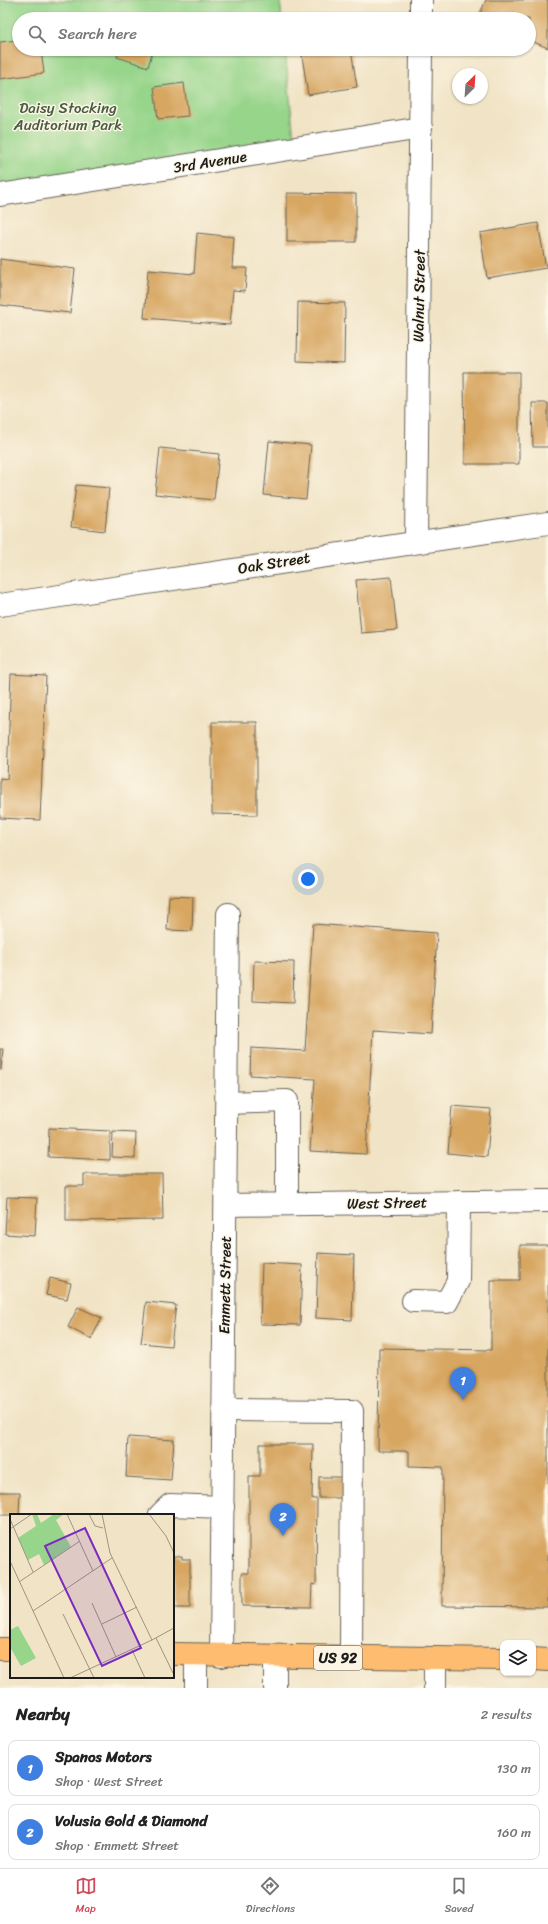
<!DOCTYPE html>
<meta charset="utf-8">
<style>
:root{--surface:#fff;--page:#f2f2f2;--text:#222;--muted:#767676;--line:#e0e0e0;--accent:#d1495b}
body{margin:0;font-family:Sriracha,sans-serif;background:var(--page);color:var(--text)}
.controls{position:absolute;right:12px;bottom:12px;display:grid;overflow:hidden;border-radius:8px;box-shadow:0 1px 3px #0004}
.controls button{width:36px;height:36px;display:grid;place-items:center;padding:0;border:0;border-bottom:1px solid var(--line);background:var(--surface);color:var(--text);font:20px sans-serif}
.compass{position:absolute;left:452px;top:68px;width:36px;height:36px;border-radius:50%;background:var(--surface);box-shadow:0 1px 3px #0004;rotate:25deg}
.you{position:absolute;left:308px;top:879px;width:14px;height:14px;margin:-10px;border:3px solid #fff;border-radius:50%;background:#1a73e8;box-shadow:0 0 0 6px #1a73e833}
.badge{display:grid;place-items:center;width:26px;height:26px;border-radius:50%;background:var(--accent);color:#fff;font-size:13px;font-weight:700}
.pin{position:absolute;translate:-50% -33px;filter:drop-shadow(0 1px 2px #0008)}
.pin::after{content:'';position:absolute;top:21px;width:14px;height:12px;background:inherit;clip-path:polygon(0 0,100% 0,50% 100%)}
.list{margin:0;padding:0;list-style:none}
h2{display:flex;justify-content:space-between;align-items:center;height:52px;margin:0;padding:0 16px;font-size:17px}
h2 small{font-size:13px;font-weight:400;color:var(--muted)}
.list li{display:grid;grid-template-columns:26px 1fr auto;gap:12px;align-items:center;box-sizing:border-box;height:56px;margin:0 8px 8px;padding:0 8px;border:1px solid var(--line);border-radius:8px}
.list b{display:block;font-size:15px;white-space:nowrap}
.list p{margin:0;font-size:13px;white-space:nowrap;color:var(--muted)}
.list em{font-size:13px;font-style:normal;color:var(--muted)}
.icon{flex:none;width:22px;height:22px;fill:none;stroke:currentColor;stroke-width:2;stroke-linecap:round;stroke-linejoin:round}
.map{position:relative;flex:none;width:548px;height:1688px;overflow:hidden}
.search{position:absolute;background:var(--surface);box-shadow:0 1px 3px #0004;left:12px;right:12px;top:12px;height:44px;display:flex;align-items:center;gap:10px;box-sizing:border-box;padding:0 14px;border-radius:22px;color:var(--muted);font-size:15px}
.sheet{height:180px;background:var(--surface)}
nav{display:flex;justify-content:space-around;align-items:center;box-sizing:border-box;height:56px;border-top:1px solid var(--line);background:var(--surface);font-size:11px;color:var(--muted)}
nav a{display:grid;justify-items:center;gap:2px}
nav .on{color:var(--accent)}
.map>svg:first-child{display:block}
</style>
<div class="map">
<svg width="548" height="1688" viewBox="0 0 548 1688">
<rect width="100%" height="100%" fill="#fcf5e5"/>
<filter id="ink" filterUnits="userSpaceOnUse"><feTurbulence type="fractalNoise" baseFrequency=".025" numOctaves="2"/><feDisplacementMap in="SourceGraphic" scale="8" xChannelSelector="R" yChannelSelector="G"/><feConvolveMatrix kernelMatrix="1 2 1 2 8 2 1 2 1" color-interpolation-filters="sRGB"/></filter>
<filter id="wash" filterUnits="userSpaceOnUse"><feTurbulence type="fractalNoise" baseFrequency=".012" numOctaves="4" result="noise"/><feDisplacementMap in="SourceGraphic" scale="16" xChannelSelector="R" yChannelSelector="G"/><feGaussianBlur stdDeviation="0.9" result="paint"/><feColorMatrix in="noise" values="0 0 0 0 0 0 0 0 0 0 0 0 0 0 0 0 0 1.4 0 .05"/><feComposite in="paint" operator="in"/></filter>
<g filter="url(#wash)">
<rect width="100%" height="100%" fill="#f1e4c6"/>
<!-- green -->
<path fill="#97d58b" stroke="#5a7854" d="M0,0H280L282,19H19V49H285L295,149L0,195Z"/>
<g id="blocks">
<!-- building -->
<g fill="#d7a660">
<path d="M486,0H548V48L529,40V19L478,18Z"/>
<path d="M19,40V49H41L44,73L0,79V42Z"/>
<path d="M119,49H153L148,67L117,57Z"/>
<path d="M301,49H351L357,87L308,95Z"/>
<path d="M184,83L188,116L158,119L154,87Z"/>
<path d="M287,193L356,194V242H287Z"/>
<path d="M538,223L546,268L487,278L480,233Z"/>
<path d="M197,233L234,237L232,268H247L245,291L233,290L230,325L144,318L148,270L194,274Z"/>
<path d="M0,259L75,269L70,313L0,305Z"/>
<path d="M298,302L345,303L344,363L297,361Z"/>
<path d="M464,372H519V464H465Z"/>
<path d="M532,403H548V447H533Z"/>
<path d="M269,441L311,445L306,499L264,495Z"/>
<path d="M160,448L219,454L214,500L155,494Z"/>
<path d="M76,485L109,488L105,531L71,527Z"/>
<path d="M391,577L397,630L361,633L356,580Z"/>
<path d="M11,674L46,676L40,820L0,818V778L7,779Z"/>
<path d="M212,722H257V815L212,814Z"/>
<path d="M169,896L193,897L192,931L167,930Z"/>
<path d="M313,924L437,933L431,1034L373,1030L366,1154L310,1151L315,1079L250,1075L251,1048L305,1051Z"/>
<path d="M254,961L294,962L293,1003L253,1001Z"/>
<path d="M0,1049H3L1,1070H0Z"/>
<path d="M452,1106L491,1109L487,1157L448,1153Z"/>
<path d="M49,1128L110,1131V1160L48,1157Z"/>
<path d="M113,1132L136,1133L135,1158L112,1157Z"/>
<path d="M84,1174H162L163,1220L66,1221V1186H84Z"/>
<path d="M7,1197L37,1198L35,1236L5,1234Z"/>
<path d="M520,1245H548V1607L442,1606L443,1467L409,1466V1451H378L379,1348L491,1350V1280H520Z"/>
<path d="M318,1253L354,1255L352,1320L316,1318Z"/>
<path d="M262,1263L302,1265L300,1325L260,1324Z"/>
<path d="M50,1278L71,1283L67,1299L46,1295Z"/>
<path d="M146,1302L176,1305L171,1346L141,1343Z"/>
<path d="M78,1307L102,1318L91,1339L68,1327Z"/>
<path d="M128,1437L174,1440L171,1480L126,1477Z"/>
<path d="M260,1444H313L312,1499H317L316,1585L312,1584L311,1607L242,1606V1573H249V1476H260Z"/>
<rect x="319" y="1477" width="26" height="21"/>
<path d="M0,1492H20L19,1515H0Z"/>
<path d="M173,1556H182V1559H190V1608H173Z"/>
</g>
</g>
</g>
<g filter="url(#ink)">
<use href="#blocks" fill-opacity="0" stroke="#676258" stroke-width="1"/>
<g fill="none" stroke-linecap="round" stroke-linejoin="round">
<!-- minor casing -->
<g stroke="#676258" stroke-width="24">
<g id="minor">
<path d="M421,19V0"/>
<path d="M0,195L421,128"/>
<path d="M416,542L421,49"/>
<path d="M0,605L548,523"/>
<path d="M227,1103L287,1101V1204"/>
<path d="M226,1205L548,1201"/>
<path d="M413,1301L447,1302L458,1281L459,1202"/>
<path d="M224,1410L352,1411L351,1658"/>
<path d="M160,1515L170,1505L223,1507"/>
<path d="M221,1656L228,914"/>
<path d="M196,1688V1655"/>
<path d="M275,1688V1657"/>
<path d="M435,1688V1659"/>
</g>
</g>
<!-- major casing -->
<g stroke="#676258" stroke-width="24">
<g id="major">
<path d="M0,1649H11"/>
<path d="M173,1654L503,1659"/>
<path d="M533,1659L548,1660"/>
</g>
</g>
<!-- minor -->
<use href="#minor" stroke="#fff" stroke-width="22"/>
<!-- major -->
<use href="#major" stroke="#fdbc6f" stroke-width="22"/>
</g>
</g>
<g text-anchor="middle" stroke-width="3" stroke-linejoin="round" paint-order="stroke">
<!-- shield labels -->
<rect fill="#fcf5e5" stroke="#5f5d58" stroke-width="1" x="314" y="1646" width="48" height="24" rx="3"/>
<g font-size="14" font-weight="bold" fill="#1c1c1c">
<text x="338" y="1663">US 92</text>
</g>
<!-- park labels -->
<g font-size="15" fill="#475d43" stroke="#fcf5e5">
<text x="68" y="113">Daisy Stocking<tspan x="68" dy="17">Auditorium Park</tspan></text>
</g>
<!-- street labels -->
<g font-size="15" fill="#1c1c1c" stroke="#fcf5e5">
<text transform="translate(210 162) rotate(-9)" y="5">3rd Avenue</text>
<text transform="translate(419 296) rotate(-89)" y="5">Walnut Street</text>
<text transform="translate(274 563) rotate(-9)" y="5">Oak Street</text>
<text transform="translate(387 1203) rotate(-1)" y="5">West Street</text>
<text transform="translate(225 1285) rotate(-89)" y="5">Emmett Street</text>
</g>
</g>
<!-- overview -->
<g transform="translate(10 1514)">
<rect width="164" height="164" fill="#f1e4c6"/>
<path d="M22,0H27L31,9L44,0H54L46,6L61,33L34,51L29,40L18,46L8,24L26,12ZM8,112L26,144L11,152L0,133V116Z" fill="#97d58b"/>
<path fill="none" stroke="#9c9482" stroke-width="1" d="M57,0L83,57M79,0L85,12L93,14M92,0L100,39L142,126M139,0L156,22L164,39M0,5L23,58M0,15L22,0M0,47L54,164M9,68L70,27M82,89L106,143M23,97L102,44M53,100L84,164M92,110L127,93M146,124L164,161M122,136L135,164M60,164L142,126L164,114"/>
<path fill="#7b2cbf" fill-opacity="0.15" stroke="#7b2cbf" stroke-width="2" d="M75,14L131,134L92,152L35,32Z"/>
<rect width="164" height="164" fill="none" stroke="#1c1c1c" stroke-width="2"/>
</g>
</svg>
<div class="controls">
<button><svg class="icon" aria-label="layers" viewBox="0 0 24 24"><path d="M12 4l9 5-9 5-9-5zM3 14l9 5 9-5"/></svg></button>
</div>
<svg class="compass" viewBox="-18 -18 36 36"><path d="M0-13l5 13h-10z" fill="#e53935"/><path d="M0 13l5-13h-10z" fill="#767676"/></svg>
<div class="you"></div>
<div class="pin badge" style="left:463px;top:1400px;background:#3f7fe0">1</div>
<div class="pin badge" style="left:283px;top:1536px;background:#3f7fe0">2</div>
<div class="search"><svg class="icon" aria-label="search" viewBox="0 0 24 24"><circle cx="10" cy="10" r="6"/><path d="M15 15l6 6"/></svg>Search here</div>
</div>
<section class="sheet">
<h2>Nearby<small>2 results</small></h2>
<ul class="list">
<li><span class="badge" style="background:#3f7fe0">1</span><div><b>Spanos Motors</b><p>Shop · West Street</p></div><em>130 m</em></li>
<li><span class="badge" style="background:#3f7fe0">2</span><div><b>Volusia Gold &amp; Diamond</b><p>Shop · Emmett Street</p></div><em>160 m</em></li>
</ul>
</section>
<nav>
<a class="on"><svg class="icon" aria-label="map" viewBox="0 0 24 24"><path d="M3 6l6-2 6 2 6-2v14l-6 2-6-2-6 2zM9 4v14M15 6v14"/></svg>Map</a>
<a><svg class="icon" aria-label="directions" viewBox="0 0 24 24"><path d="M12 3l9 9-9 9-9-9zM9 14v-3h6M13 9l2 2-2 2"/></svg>Directions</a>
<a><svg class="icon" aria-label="saved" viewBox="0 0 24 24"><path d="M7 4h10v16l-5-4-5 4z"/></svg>Saved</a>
</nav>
